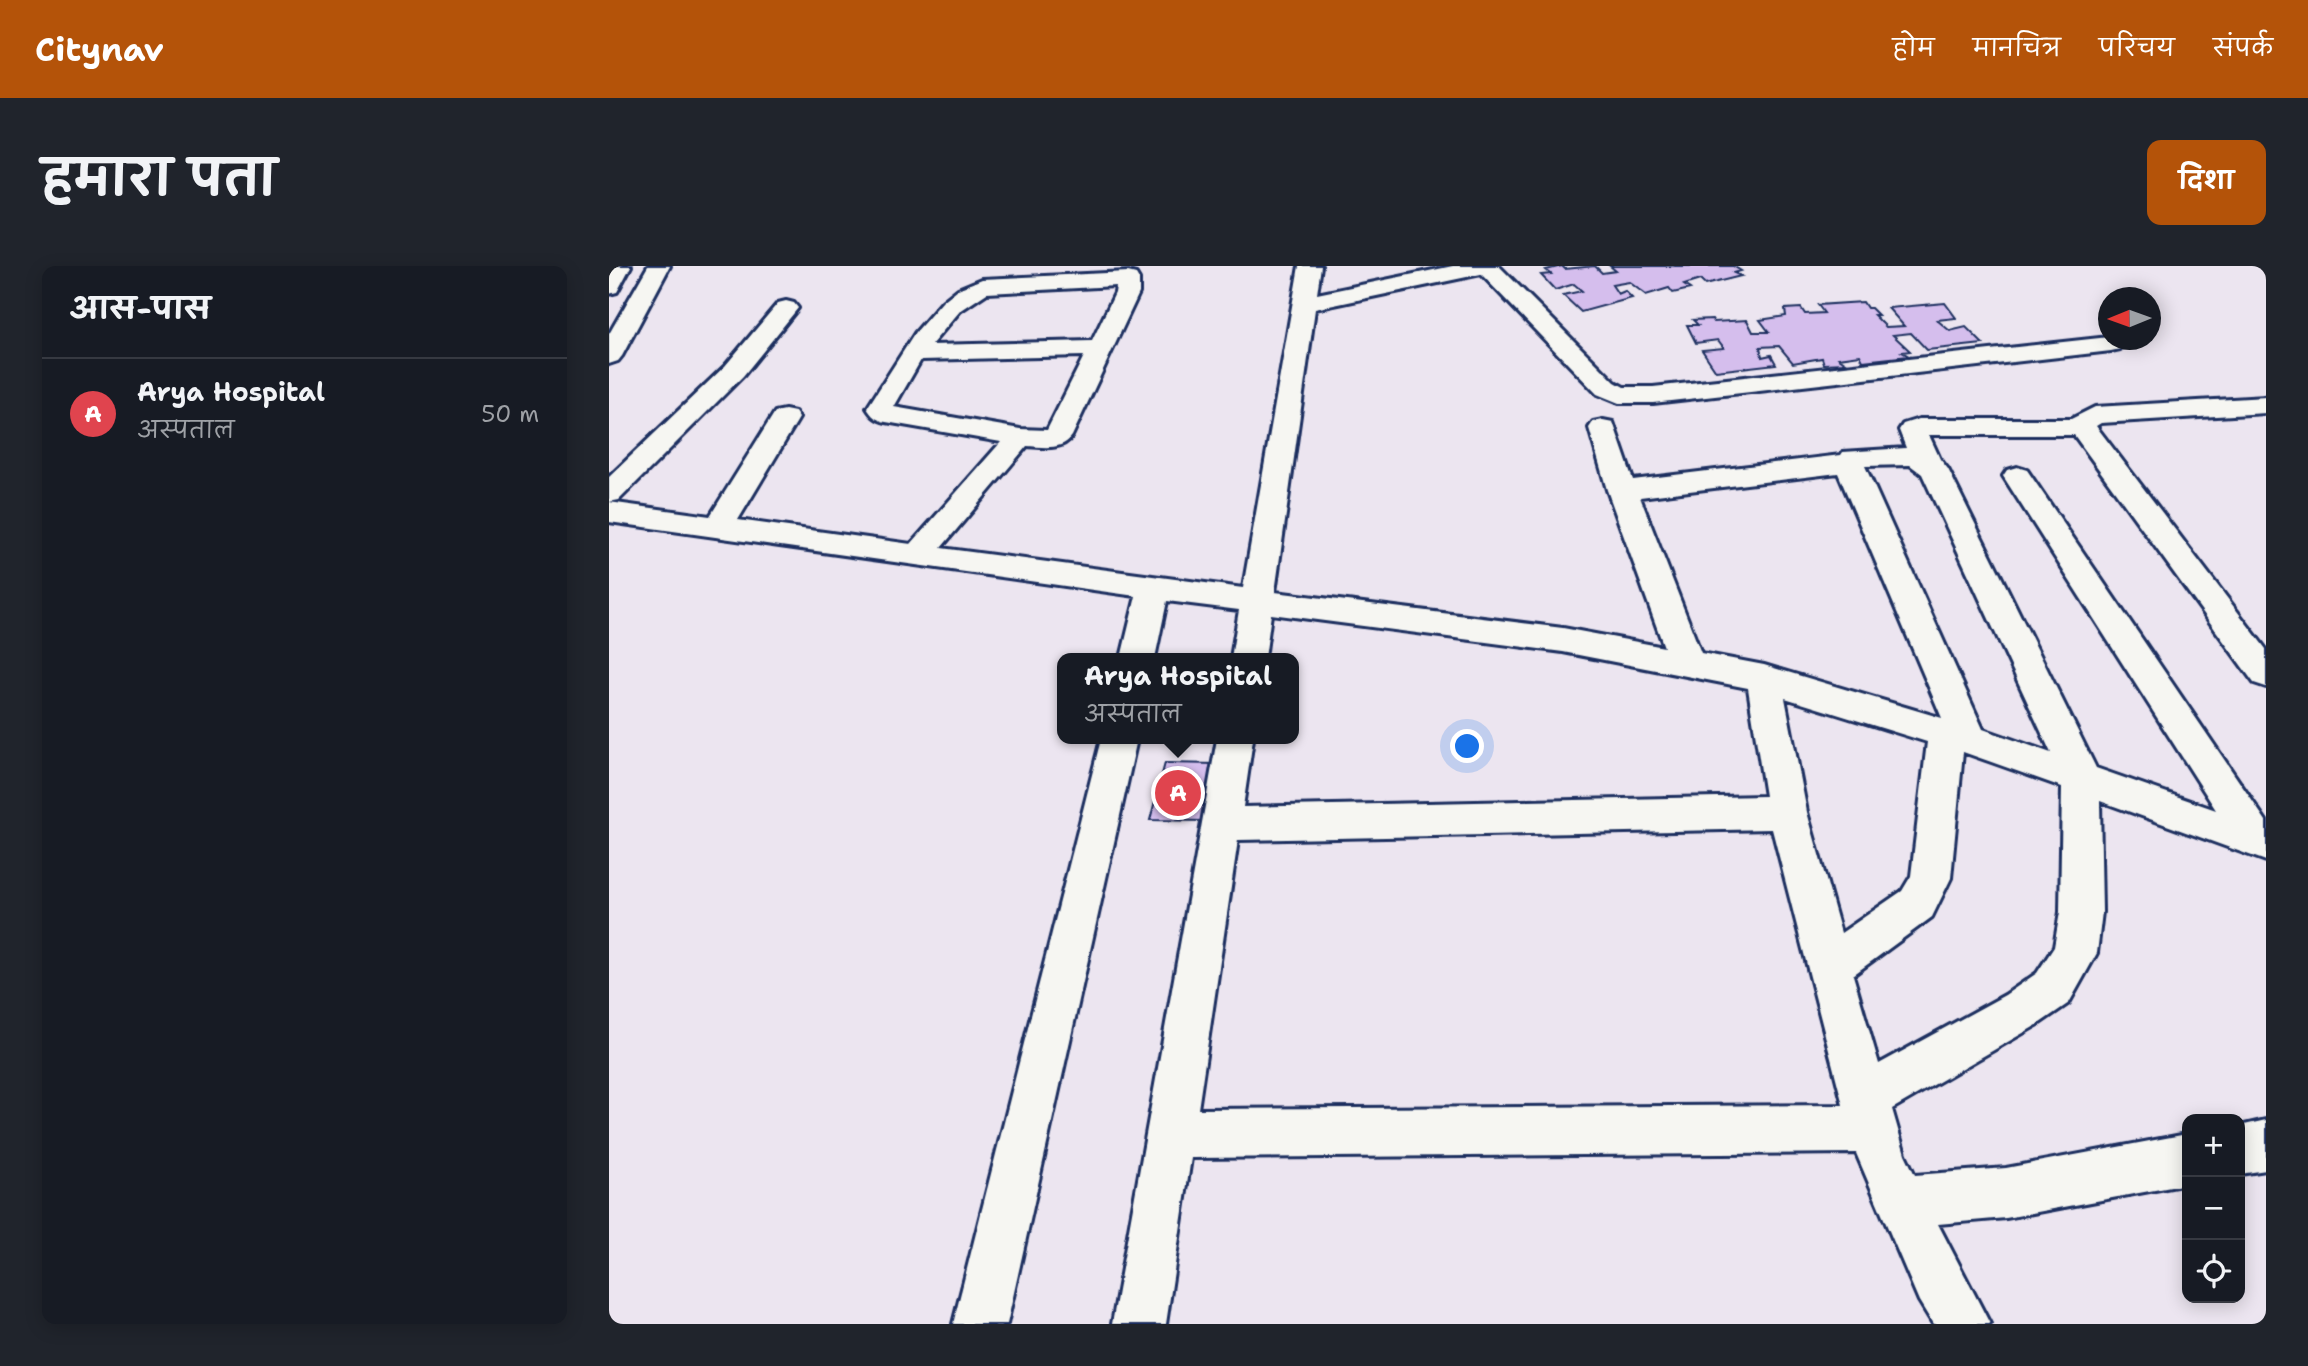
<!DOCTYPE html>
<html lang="hi">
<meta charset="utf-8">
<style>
:root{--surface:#171b24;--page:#20242c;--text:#f1f3f6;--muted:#9ea1a6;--line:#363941;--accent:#b45309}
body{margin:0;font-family:"Shantell Sans","Playpen Sans Deva",sans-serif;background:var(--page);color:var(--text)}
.controls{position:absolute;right:21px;bottom:21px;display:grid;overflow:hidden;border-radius:14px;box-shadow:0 4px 18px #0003}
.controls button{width:63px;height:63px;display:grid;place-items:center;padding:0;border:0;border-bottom:2px solid var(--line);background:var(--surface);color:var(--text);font:35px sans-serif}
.compass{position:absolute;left:1489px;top:21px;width:63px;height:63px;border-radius:50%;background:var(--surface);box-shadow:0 4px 18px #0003;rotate:269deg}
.you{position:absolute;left:859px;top:481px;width:24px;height:24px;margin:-18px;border:5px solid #fff;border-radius:50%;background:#1a73e8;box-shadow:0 0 0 10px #1a73e833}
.badge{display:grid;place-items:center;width:46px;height:46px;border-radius:50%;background:var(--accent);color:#fff;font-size:23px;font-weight:700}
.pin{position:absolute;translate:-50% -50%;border:4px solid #fff;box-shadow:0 2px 7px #0006}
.popup{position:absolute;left:448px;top:387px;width:242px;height:91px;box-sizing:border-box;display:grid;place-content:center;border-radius:14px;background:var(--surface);filter:drop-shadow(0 2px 5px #0005);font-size:23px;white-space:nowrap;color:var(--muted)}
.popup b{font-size:26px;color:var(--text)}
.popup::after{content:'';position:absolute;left:50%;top:100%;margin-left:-14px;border:14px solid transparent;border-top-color:var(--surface)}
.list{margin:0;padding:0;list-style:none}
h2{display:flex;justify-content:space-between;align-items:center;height:91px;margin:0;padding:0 28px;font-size:30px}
h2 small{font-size:23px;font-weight:400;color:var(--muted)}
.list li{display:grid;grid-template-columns:46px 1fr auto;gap:21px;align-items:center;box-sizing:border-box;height:112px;padding:0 28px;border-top:2px solid var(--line)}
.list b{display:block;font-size:26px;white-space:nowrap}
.list p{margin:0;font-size:23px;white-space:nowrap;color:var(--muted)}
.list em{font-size:23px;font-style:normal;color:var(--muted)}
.icon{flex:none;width:38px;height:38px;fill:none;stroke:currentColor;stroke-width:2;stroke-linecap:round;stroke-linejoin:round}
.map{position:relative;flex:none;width:1657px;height:1058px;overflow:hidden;border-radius:14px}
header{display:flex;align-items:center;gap:42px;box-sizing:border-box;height:98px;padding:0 35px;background:var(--accent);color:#fff}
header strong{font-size:33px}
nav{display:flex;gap:38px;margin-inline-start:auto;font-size:24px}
.intro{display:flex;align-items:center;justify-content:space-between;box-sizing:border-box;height:168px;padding:0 42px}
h1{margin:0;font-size:49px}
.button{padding:18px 32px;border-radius:14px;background:var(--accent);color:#fff;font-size:24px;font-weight:700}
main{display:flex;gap:42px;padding:0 42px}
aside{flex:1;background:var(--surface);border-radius:14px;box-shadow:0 4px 18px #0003}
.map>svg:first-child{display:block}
</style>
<header>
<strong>Citynav</strong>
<nav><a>होम</a><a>मानचित्र</a><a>परिचय</a><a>संपर्क</a></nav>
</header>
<div class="intro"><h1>हमारा पता</h1><a class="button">दिशा</a></div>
<main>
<aside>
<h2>आस-पास<small></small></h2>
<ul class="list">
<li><span class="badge" style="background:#e0444e">A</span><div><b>Arya Hospital</b><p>अस्पताल</p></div><em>50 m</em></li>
</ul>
</aside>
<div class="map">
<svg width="1657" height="1058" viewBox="0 0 1657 1058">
<rect width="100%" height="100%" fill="#ece5f0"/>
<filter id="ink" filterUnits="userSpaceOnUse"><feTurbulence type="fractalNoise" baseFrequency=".0143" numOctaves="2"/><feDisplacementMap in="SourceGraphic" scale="14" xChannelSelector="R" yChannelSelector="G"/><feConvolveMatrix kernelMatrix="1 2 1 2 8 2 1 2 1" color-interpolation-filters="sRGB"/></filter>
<g filter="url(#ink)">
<!-- building -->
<g fill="#d5beed" stroke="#1b2f5e" stroke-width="2">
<path d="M953,0L956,3L986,0L993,7L1007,5L1001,0H1124L1132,5L1125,7L1132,10L1096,19L1091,14L1075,19L1081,23L1064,27L1060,22L1037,29L1020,16L1003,19L1009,28L1016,25L1023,32L972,46L954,29L973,25L965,18L946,24L932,9L942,8L937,4Z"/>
<path d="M1254,36L1258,42H1262L1269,49H1265L1277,61L1295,60L1279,42L1336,37L1347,52L1328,54L1341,65L1357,61L1374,78L1318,84L1302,67L1284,69L1301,85L1293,86L1300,90L1254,95L1251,89L1230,92L1237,97L1215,98L1213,92L1184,97L1170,80L1151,81L1153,91L1162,89L1167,98L1107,105L1093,84L1115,82L1109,74L1087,77L1078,59H1089L1084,54L1103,53L1105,56L1138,54L1144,66H1160L1151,54L1177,50L1176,43L1192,42L1196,48L1215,47L1209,39Z"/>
<path d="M556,497L608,498L596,555L541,554Z"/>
</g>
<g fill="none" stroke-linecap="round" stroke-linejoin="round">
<!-- minor casing -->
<g stroke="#1b2f5e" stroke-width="6">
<g id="minor">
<path d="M690,0H712L708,28L844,0H890L1006,116L1015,121H1044L1500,71V74H1511L1514,78L1511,83L1502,85L1044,137H1010L988,128L872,8L706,43L666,326L954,362L1055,381L998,224L980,162L984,156L994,154L1004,156L1024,214L1232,189L1234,186L1297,182L1290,164L1294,158L1310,153H1462L1486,141L1657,131V147L1492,157L1487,160L1657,383V421L1645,417L1465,169H1320L1331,193L1339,203L1487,502L1607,544L1394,210L1398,204L1408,201L1418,204L1657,555V595L1491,535L1493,646L1488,687L1460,737L1428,759L1283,843L1296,888L1306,909L1397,902L1578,868V918L1397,952L1329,958L1381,1058H1324L1310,1035L1247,887L582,892L557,1058H503L608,473H644L634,541L1156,530L1139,422L954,386L662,348L656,392H622L630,344L558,335L546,392H512L527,330L0,256V236L101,250L166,146L176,144L186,146L190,152L129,254L302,278L392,176L277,156C267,154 263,150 258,142L306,67L334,35L349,23L373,13L519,6L527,8L530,13V27L463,170C453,185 434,181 418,180L332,282L634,322ZM507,20L506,27L483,75L322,79L351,45L378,27ZM475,90L438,164L411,163L285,141L312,94ZM1301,199L1313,208L1442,487L1374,463L1256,200ZM1229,207L1333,452L1155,399L1092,387L1031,231ZM1176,432L1318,476L1302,610L1293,625L1232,667L1198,546ZM1354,486L1453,521L1451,646L1445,681L1428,707L1396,729L1270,798L1244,709L1323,651L1342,612ZM1163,563L1234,839L589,843L629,574Z"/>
<path d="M177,35L185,37L189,42L134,110L10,234L0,236V211L116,100L169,37Z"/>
<path d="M492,473H528L398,1058H344Z"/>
<path d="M1657,854V904L1631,908V860Z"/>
</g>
</g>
<!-- highway casing -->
<g stroke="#1b2f5e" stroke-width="6">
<g id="highway">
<path d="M0,0H22L8,26L0,28Z"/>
<path d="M39,0H61L13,90L9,95L0,98V68Z"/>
</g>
</g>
<!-- minor -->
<use href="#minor" fill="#f6f6f2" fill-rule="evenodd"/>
<!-- highway -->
<use href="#highway" fill="#f6f6f2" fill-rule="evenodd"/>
</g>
</g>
</svg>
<div class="controls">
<button>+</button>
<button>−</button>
<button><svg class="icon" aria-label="locate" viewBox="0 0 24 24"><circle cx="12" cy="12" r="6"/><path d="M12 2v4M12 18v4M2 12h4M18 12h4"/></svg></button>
</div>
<svg class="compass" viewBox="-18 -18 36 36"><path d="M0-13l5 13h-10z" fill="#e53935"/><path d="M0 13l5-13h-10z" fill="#9ea1a6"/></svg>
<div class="you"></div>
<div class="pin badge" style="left:569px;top:527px;background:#e0444e">A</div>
<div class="popup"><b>Arya Hospital</b>अस्पताल</div>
</div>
</main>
